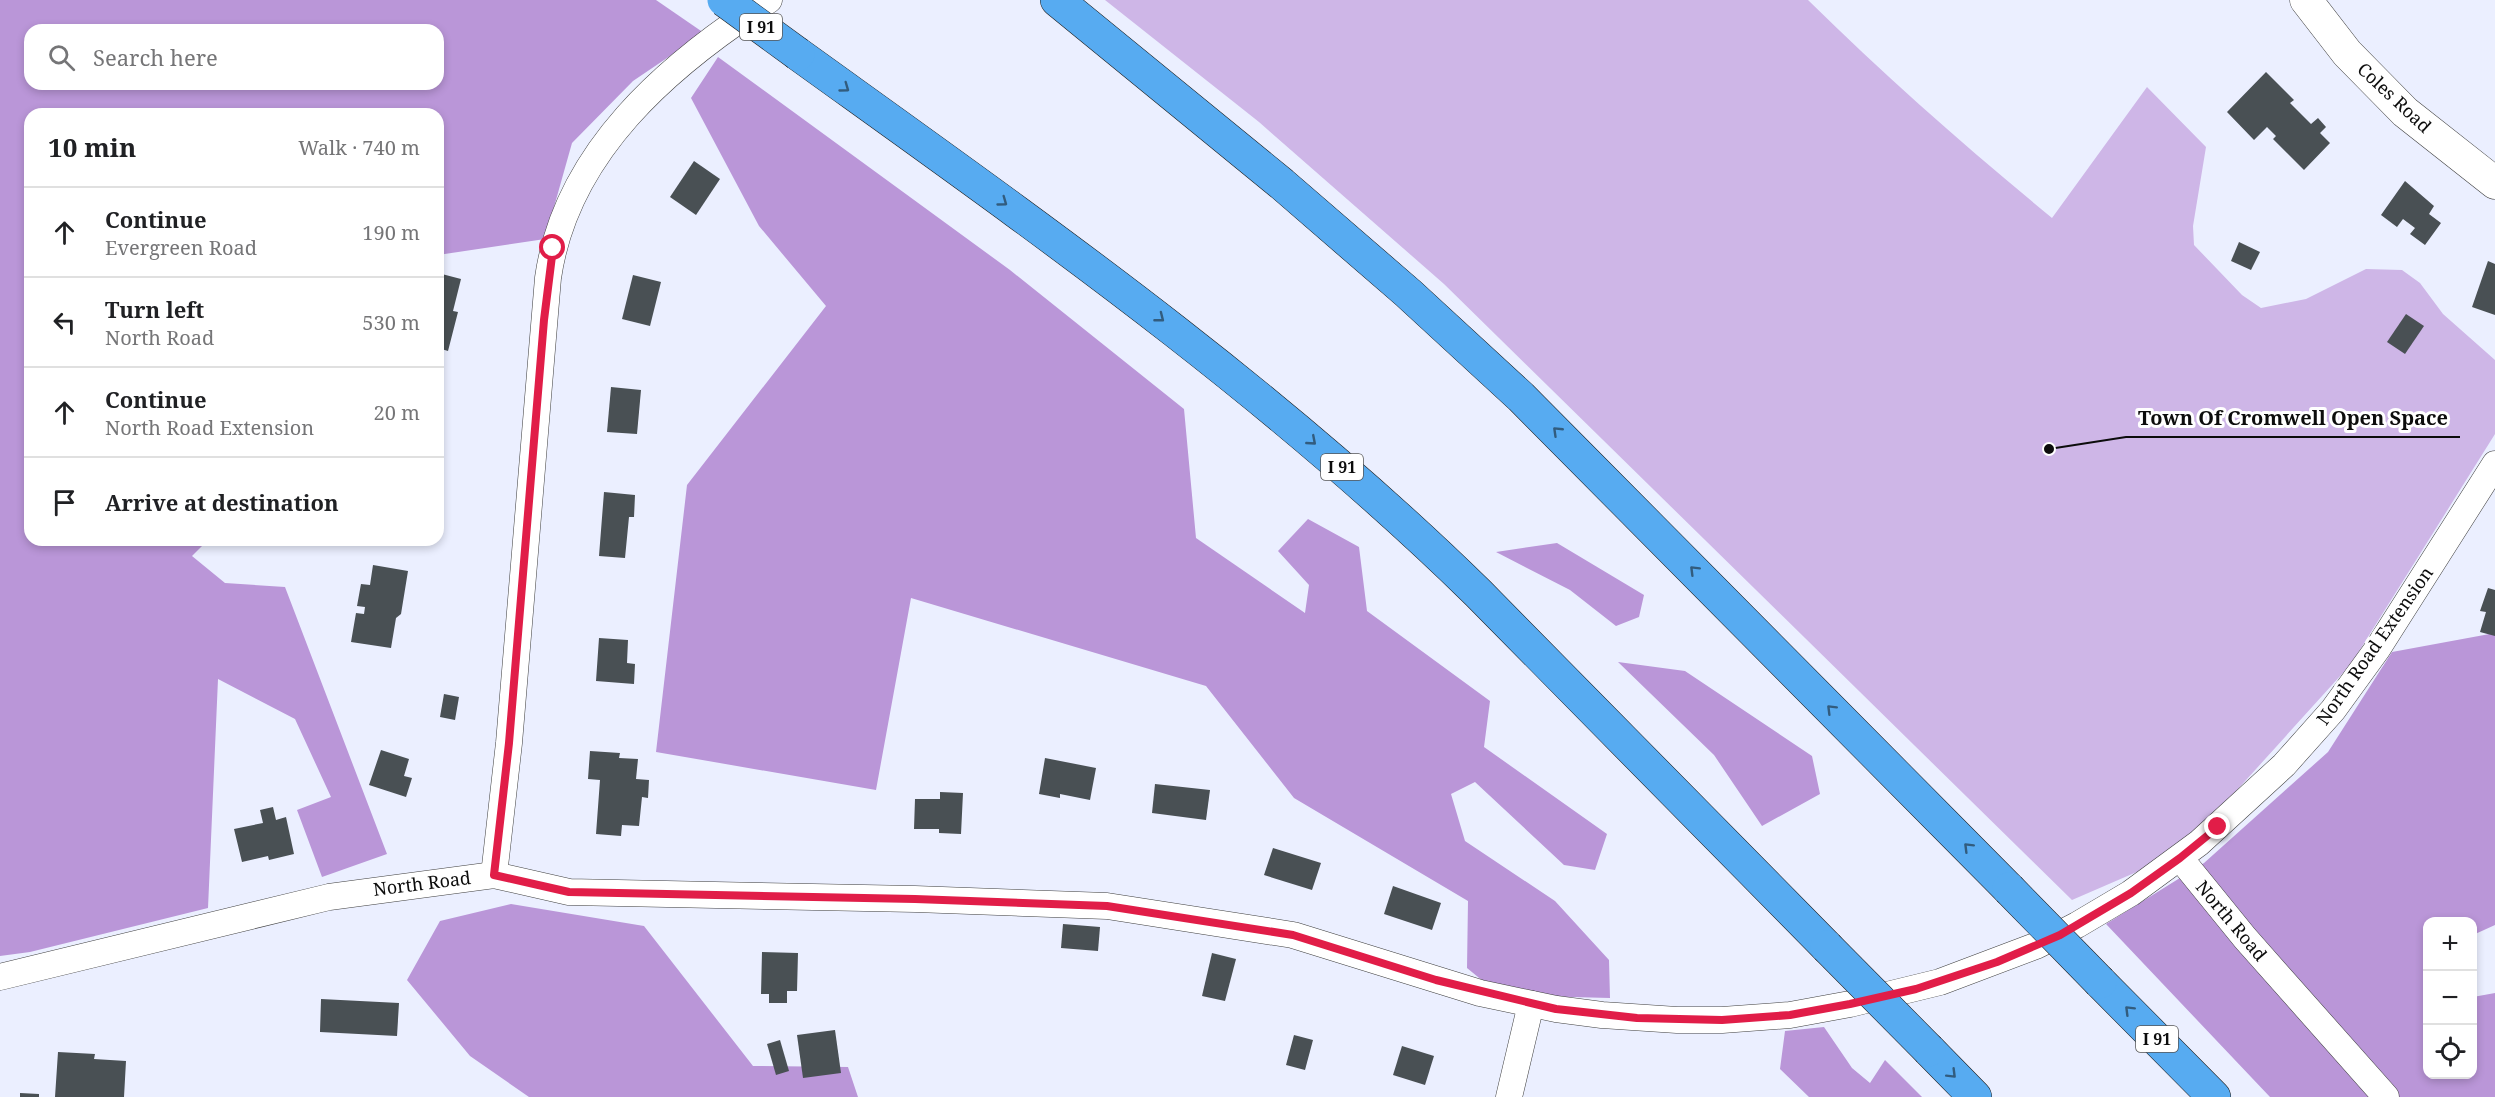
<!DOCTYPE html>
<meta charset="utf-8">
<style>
:root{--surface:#fff;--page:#f2f2f2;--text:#202124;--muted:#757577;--line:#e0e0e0}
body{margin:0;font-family:"Noto Serif",serif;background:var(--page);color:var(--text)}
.controls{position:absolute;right:18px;bottom:18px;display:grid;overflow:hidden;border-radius:12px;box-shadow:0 3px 9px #0003}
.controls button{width:54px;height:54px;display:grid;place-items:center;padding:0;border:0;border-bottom:2px solid var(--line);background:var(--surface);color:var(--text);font:30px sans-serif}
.stop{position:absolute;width:18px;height:18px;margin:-14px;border:4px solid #e11d48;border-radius:50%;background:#fff}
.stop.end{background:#e11d48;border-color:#fff;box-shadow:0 2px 6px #0008}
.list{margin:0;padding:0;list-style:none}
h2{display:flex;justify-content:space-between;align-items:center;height:78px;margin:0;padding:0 24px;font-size:26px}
h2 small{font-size:20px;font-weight:400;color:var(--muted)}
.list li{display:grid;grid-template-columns:39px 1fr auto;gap:18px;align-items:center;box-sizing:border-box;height:90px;padding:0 24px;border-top:2px solid var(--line)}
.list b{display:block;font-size:22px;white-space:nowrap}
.list p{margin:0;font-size:20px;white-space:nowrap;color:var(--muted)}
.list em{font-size:20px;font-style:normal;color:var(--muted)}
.icon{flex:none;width:33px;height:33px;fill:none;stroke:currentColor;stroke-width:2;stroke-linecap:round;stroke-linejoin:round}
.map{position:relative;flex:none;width:2495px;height:1097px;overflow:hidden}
.search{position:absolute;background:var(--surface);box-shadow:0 3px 9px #0003;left:24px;top:24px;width:420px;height:66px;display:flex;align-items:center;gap:15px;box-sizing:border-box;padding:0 21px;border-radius:18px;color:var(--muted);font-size:22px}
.panel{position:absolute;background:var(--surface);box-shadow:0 3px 9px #0003;left:24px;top:108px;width:420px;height:438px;border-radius:18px}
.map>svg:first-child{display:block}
</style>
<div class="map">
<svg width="2495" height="1097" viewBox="0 0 2495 1097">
<rect width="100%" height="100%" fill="#ebefff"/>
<!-- green -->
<path fill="#ceb6e7" d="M1105,0H1808C1886,77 1967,148 2052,218L2147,87L2206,147L2193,226L2194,245L2242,295L2261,308L2306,299L2366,269L2402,270L2420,283L2443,314L2495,360V434L2351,664L2209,821L2162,861L2072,900L1444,284L1259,122Z"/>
<!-- forest -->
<g fill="#ba96d8" fill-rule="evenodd">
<path d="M0,0H656L704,33L633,81L572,143L545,239L438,255V114H30V540H208L192,556L225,583L285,587L387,854L322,877L297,810L331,797L295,719L218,679L208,908L30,952L0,956ZM30,30H438V84H30Z"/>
<path d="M718,57L1010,270L1184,409L1196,538L1305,613L1309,585L1278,551L1308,519L1359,547L1367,611L1490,701L1484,747L1607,834L1595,870L1564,865L1475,782L1451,794L1465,841L1555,901L1609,960L1610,998L1500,995L1467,968L1468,901L1294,798L1206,686L911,598L876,790L656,752L687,485L826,306L759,226L691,98Z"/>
<path d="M1557,543L1644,595L1639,617L1616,626L1570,590L1496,552Z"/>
<path d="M2495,633V925L2473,935L2472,922H2428V1074H2472L2473,997L2495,993V1097H2270L2106,924L2204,863L2328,752L2392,652Z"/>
<path d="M1618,662L1685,671L1812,756L1820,794L1762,826L1714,755Z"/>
<path d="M511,904L644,926L753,1066L848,1067L858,1097H529L470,1056L407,980L440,921Z"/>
<path d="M1824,1027L1852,1068L1870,1083L1885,1060L1922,1097H1809L1780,1069L1785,1031Z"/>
</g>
<!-- building -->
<g fill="#495054">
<path d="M2266,72L2294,100L2290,103L2311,124L2318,118L2326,127L2320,133L2330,143L2304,170L2273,139L2276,136L2267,127L2254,140L2227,112Z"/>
<path d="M694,161L720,179L696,215L670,197Z"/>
<path d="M2405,181L2434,206L2429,214L2441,223L2425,245L2410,234L2415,228L2403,219L2397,227L2381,215Z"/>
<path d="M2239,242L2260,252L2251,270L2231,261Z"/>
<path d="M2488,261L2495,264V315L2472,307Z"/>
<path d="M438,273L461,279L453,311L458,312L448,351L438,348Z"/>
<path d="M633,275L661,282L650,326L622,319Z"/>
<path d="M2406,314L2424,326L2405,354L2387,342Z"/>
<path d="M611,387L641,390L637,434L607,432Z"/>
<path d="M604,492L635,495L634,517H629L625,558L599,556Z"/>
<path d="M373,565L408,571L401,614L396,618L391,648L351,642L356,613L364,614L365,607L357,606L361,584L370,585Z"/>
<path d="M2488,588L2495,590V636L2480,632L2486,612L2480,611Z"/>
<path d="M599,638L628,640L627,663L635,664L634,684L596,681Z"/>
<path d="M444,694L459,697L455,720L440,717Z"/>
<path d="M381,750L409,759L404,776L412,778L406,797L369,785Z"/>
<path d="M590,751L620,753L619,758L638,759L636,779L649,780L648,798L642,797L639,826L622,825L621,836L596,834L600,780L588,779Z"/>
<path d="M1045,758L1096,768L1090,800L1060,794V798L1039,794Z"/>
<path d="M1155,784L1210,790L1206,820L1152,813Z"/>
<path d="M940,792L963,793L961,834L939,833V829H914L915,799H940Z"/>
<path d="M273,807L276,820L286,817L294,854L269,860L268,856L242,862L234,829L263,823L260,810Z"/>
<path d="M1273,848L1321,863L1312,890L1264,875Z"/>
<path d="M1393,886L1441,903L1432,930L1384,914Z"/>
<path d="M1063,924L1100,927L1098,951L1061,948Z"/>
<path d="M762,952L798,953L797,991H787V1003H769V994H761Z"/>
<path d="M1212,953L1236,959L1225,1001L1202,996Z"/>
<path d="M321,999L399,1003L397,1036L320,1032Z"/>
<path d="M835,1030L841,1073L803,1078L797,1035Z"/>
<path d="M1294,1035L1313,1040L1305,1070L1286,1065Z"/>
<path d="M780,1040L789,1071L776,1075L767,1044Z"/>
<path d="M1402,1046L1434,1056L1425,1085L1393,1075Z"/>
<path d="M58,1052L95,1054L94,1059L126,1061L124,1097H55Z"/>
<path d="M20,1093L39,1094V1097H20Z"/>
</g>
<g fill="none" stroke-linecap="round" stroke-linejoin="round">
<!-- minor casing -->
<g stroke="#3f3f3f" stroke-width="27">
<g id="minor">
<path d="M2180,858L2245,938L2386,1097"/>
<path d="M494,875L509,743L548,278C566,152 668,65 769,0"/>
<path d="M0,977L329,897L494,875L569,892L915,899L1107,906L1293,935L1480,993L1556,1009L1602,1015L1677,1020H1722L1790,1015L1850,1004L1940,982L2038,945L2077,925L2131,893L2199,843L2284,765L2333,710L2378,648L2495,464"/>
<path d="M1509,1097L1531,1004"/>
</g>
</g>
<!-- tertiary casing -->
<g stroke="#3f3f3f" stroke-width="33">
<path id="tertiary" d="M2306,0L2347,53L2405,112L2495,183"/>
</g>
<!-- motorway casing -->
<g stroke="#1d1d1d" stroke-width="34">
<g id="motorway">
<path d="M1057,0L1282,184L1408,293L1521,397L2009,889"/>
<path d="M798,54C1034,224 1270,389 1478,593L1827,947"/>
<path d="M2100,982L2214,1097"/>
<path d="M1929,1050L1975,1097"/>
</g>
</g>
<!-- minor -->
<use href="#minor" stroke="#fff" stroke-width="26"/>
<!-- tertiary -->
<use href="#tertiary" stroke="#fff" stroke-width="32"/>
<!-- motorway -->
<use href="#motorway" stroke="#57abf1" stroke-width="33"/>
<!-- motorway-bridge casing -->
<g stroke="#1d1d1d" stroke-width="34" stroke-linecap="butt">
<g id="motorway-bridge">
<path d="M724,0L798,54"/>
<path d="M2009,889L2100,982"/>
<path d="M1827,947L1929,1050"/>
</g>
</g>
<!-- motorway-bridge -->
<use href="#motorway-bridge" stroke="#57abf1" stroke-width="33"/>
</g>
<!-- one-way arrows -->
<defs><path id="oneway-chevron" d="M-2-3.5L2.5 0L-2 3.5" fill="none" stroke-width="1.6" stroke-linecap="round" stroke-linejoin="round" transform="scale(1.5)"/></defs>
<g stroke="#325c7e">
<use href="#oneway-chevron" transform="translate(845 88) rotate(36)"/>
<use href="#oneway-chevron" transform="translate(1003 202) rotate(36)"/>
<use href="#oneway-chevron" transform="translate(1160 318) rotate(38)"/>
<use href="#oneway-chevron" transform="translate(1557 431) rotate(-136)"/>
<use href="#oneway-chevron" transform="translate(1312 441) rotate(41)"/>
<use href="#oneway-chevron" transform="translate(1694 570) rotate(-135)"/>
<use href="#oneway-chevron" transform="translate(1831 709) rotate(-135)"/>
<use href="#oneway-chevron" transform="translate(1968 847) rotate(-135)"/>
<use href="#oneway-chevron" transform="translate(2129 1010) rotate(-135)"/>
<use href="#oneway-chevron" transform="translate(1952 1074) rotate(45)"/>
</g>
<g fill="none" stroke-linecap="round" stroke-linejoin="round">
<!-- route -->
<path stroke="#e11d48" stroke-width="8" d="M553,248L544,320L509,743L494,875L569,892L915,899L1107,906L1293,935L1436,980L1556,1009L1637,1018L1722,1020L1790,1015L1850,1004L1916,989L1997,962L2060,935L2131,893L2180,858L2218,827"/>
</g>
<g text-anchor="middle" stroke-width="6" stroke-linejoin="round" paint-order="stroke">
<!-- shield labels -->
<g fill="#fff" stroke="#555" stroke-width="1.5">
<rect x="740" y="14" width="42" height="26" rx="4.5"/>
<rect x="1321" y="454" width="42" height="26" rx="4.5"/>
<rect x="2136" y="1026" width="42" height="26" rx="4.5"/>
</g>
<g font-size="16" font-weight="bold" fill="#0c0c0c">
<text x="761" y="33">I 91</text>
<text x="1342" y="473">I 91</text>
<text x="2157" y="1045">I 91</text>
</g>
<!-- street labels -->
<g font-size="18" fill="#0c0c0c" stroke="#fff">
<text transform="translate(2394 98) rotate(43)" y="6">Coles Road</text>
<text transform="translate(2375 646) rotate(-55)" y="6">North Road Extension</text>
<text transform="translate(422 884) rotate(-7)" y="6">North Road</text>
<text transform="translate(2231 921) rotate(50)" y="6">North Road</text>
</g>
</g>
<!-- callouts -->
<path fill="none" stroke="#0c0c0c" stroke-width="2" d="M2049 449L2126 437H2460"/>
<circle fill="#0c0c0c" stroke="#fff" stroke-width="2" cx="2049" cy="449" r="6"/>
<g font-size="20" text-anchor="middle" font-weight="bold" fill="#0c0c0c" stroke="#fff" stroke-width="6" stroke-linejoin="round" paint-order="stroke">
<text x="2293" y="425">Town Of Cromwell Open Space</text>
</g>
</svg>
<div class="controls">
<button>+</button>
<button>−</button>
<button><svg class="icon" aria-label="locate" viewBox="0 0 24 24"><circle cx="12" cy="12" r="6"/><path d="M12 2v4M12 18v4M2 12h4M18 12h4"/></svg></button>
</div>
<div class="stop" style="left:553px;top:248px"></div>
<div class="stop end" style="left:2218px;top:827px"></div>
<div class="search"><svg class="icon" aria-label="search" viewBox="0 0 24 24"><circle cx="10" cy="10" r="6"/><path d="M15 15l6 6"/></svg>Search here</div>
<section class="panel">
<h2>10 min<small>Walk · 740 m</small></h2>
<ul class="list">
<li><svg class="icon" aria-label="ahead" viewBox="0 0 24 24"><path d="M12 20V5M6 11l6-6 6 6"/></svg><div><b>Continue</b><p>Evergreen Road</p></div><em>190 m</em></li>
<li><svg class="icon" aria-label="left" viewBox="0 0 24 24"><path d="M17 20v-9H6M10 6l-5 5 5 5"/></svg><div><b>Turn left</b><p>North Road</p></div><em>530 m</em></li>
<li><svg class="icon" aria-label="ahead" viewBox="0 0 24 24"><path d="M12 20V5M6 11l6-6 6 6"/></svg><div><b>Continue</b><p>North Road Extension</p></div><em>20 m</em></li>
<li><svg class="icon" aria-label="arrive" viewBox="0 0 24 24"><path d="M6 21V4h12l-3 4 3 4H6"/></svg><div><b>Arrive at destination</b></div></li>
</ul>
</section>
</div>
